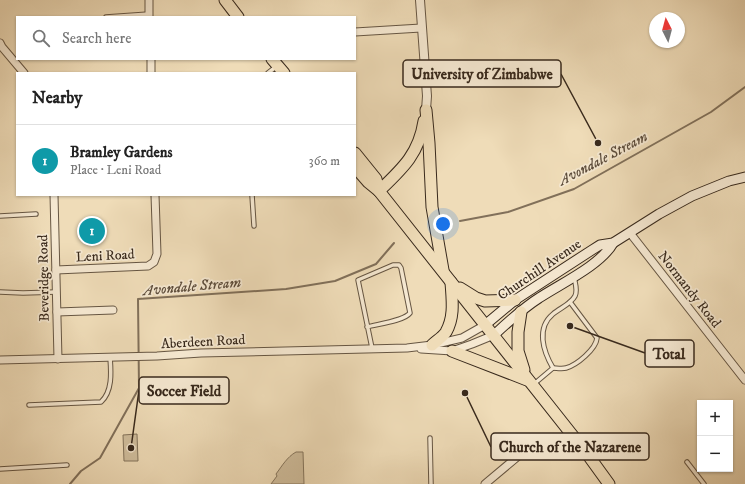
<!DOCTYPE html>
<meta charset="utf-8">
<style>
:root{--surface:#fff;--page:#f6f6f6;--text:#222;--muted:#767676;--line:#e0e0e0;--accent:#2563eb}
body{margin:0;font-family:"IM FELL DW Pica",serif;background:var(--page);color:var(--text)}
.controls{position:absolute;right:12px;bottom:12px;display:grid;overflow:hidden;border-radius:0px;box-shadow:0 1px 3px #0004}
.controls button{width:36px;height:36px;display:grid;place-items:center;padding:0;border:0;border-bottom:1px solid var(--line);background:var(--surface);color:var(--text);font:20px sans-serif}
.compass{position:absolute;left:649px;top:12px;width:36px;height:36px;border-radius:50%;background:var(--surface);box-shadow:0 1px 3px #0004;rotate:354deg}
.you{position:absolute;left:443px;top:224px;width:14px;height:14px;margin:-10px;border:3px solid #fff;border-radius:50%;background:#1a73e8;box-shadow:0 0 0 6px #1a73e833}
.badge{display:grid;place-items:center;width:26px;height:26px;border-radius:50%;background:var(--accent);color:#fff;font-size:13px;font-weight:700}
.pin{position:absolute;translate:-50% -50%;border:2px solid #fff;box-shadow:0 1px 4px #0006}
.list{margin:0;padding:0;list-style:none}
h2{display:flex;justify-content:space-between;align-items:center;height:52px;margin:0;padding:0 16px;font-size:17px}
h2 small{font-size:13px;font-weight:400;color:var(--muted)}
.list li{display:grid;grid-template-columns:26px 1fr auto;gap:12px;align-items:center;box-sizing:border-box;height:72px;padding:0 16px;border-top:1px solid var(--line)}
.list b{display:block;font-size:15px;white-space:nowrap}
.list p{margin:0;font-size:13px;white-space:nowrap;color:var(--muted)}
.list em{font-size:13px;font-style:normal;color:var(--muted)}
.icon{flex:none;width:22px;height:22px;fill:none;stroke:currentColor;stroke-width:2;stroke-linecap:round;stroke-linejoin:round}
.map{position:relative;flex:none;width:745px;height:484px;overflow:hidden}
.search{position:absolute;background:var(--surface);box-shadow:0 1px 3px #0004;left:16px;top:16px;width:340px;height:44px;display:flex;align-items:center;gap:10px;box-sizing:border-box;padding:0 14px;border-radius:0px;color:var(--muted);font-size:15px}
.panel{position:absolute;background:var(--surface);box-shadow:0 1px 3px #0004;left:16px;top:72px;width:340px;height:124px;border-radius:0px}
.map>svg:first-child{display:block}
</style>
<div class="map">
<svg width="745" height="484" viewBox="0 0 745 484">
<rect width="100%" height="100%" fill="#efdcb8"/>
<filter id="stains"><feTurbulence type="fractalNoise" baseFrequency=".005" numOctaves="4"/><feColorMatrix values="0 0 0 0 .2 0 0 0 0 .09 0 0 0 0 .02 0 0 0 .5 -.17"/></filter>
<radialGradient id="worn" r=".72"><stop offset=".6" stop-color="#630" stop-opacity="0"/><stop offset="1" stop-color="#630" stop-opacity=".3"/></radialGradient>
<!-- green -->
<g fill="#d0be9d" stroke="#84745c">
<path d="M137,434L138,461H124L123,435Z"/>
<path d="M296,452H303L304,484H271L277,476L276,474C282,466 287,457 296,452Z"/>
</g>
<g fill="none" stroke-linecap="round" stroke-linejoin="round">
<!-- stream -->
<g stroke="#81705a" stroke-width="2">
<path d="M460,221L508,212L574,189L711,112L745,87"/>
<path d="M70,484L81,471L100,458L139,388L138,299L286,289L335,281L376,264L394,243"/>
</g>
<!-- service casing -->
<g stroke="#665643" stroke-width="5.5">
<g id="service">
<path d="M106,17L149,14"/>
<path d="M268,73L277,66"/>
<path d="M252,195L254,226"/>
<path d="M0,216L36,214"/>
<path d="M0,292L23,293L56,292"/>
<path d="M367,327C378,324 404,321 410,313L401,268L399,265H393L358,280L372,348"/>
<path d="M553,368C556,368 562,369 566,368C577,365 596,349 597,338L570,302"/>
<path d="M534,384L553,368C543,351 536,328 553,314C560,308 571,304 575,296C578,290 575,283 574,277"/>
<path d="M29,405L101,402C113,391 111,371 110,357"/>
<path d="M430,438L431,484"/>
<path d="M687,462L704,484"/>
<path d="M0,469L67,465"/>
</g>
</g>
<!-- minor casing -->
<g stroke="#665643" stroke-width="9">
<g id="minor">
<path d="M149,0V17"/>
<path d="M355,32L421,28"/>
<path d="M0,43L2,47L24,73"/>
<path d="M151,59V73"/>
<path d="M54,195L58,359"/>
<path d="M630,233L745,380"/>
<path d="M56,270L148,266L154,262L157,254L155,195"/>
<path d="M57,312L113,310"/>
<path d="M421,349L452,351L472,344L494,335"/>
<path d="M0,360L157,356L201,353L407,348L432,345L462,338L485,325"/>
<path d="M485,484L535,442"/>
</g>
</g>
<!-- tertiary casing -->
<g stroke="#665643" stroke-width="10">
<path id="tertiary" d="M420,0L427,96L426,110"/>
</g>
<!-- secondary casing -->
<g stroke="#38291c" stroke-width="11">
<g id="secondary">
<path d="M485,325L515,300L592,250L600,245L613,243L659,214L692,196L729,181L745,177"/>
<path d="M494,335C508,322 523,308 539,298C560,284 601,265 613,243"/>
</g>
</g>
<!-- trunk casing -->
<g stroke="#38291c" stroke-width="13">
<g id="trunk">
<path d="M225,0L238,17"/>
<path d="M272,59L284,73"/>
<path d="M426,110L429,143L432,207L443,270"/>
<path d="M355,153L376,179L379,191"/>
<path d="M355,167L368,182L379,191L588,455L609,484"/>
<path d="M379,191C402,169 419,154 424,121"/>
<path d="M460,288L476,298L485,301L515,300"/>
<path d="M521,312L518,332V351L524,370"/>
<path d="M432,345C436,341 443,337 446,332C455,316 452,299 451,282"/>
<path d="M452,351L527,380"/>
</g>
</g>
<!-- service -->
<use href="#service" stroke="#f5e8d1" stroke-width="3.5"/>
<!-- minor -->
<use href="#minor" stroke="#f5e8d1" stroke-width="7"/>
<!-- tertiary -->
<use href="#tertiary" stroke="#f5e8d1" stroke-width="8"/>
<!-- secondary -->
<use href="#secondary" stroke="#f5e8d1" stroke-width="9"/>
<!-- trunk -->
<use href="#trunk" stroke="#efdcb8" stroke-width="11"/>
</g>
<g text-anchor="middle" stroke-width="3.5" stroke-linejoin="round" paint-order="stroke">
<!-- street labels -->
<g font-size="14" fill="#38291c" stroke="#f5e8d1">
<text transform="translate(105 255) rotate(-3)" y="5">Leni Road</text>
<text transform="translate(539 269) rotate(-34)" y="5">Churchill Avenue</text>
<text transform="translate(43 278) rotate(-91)" y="5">Beveridge Road</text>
<text transform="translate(690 289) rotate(52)" y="5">Normandy Road</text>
<text transform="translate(203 341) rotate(-3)" y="5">Aberdeen Road</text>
</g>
<!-- water labels -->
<g font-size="15" font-style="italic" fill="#5c4c3b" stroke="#f5e8d1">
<text transform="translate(603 158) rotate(-28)" y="5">Avondale Stream</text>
<text transform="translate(192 286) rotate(-5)" y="5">Avondale Stream</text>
</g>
</g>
<!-- callouts -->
<path fill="none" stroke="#38291c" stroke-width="1.5" d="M598 143L561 74M570 326L645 353M131 448L139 390M465 393L491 447"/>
<g fill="#38291c" stroke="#f5e8d1" stroke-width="1.5">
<circle cx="598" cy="143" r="4"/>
<circle cx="570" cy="326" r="4"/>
<circle cx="131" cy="448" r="4"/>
<circle cx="465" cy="393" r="4"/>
</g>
<g fill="#f5e8d1" stroke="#38291c" stroke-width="1.5">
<rect x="403" y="60" width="158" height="27" rx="4"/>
<rect x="645" y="340" width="49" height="27" rx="4"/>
<rect x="139" y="377" width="90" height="27" rx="4"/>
<rect x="491" y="433" width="158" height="27" rx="4"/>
</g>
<g font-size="15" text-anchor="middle" font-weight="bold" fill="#38291c">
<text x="482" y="79">University of Zimbabwe</text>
<text x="669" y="359">Total</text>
<text x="184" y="396">Soccer Field</text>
<text x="570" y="452">Church of the Nazarene</text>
</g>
<rect width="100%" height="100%" filter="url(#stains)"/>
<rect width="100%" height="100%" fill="url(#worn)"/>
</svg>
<div class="controls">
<button>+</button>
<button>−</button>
</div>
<svg class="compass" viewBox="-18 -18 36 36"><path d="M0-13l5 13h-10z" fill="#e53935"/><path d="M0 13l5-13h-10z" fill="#767676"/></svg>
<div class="you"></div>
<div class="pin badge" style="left:92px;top:231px;background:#0f9aa8">1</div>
<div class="search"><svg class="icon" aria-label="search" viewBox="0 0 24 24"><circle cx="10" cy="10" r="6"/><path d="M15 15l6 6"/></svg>Search here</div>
<section class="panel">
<h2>Nearby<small></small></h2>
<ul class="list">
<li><span class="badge" style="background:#0f9aa8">1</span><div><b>Bramley Gardens</b><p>Place · Leni Road</p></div><em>360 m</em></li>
</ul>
</section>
</div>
